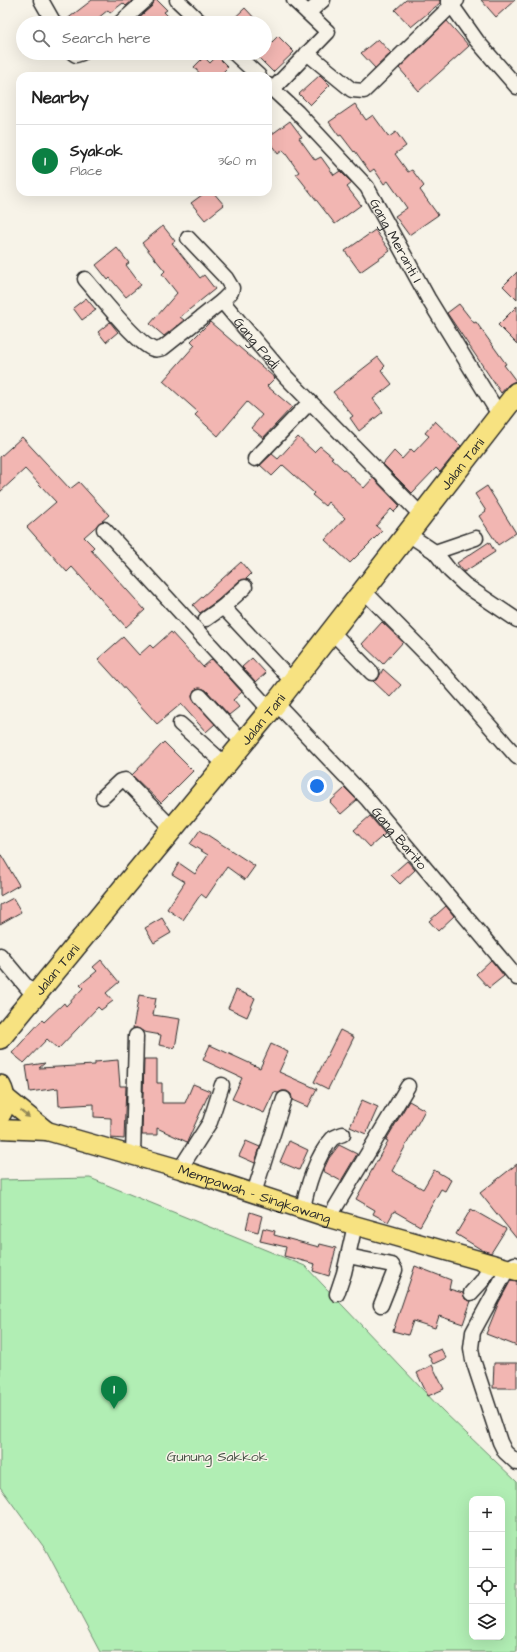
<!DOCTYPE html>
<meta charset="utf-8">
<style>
:root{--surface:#fff;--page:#f6f6f6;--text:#222;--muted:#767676;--line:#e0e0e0;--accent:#0b8043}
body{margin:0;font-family:"Architects Daughter",sans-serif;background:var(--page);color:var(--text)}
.controls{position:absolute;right:12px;bottom:12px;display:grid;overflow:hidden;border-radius:8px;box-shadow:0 4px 16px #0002}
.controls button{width:36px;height:36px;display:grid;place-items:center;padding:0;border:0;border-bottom:1px solid var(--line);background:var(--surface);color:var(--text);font:20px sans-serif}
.you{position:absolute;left:317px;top:786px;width:14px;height:14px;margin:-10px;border:3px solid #fff;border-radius:50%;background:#1a73e8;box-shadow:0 0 0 6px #1a73e833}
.badge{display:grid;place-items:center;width:26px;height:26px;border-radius:50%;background:var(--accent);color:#fff;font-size:13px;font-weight:700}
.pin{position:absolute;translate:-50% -33px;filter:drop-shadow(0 1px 2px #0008)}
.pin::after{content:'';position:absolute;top:21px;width:14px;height:12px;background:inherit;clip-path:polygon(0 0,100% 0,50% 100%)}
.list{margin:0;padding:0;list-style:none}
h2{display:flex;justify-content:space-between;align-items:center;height:52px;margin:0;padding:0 16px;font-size:17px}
h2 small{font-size:13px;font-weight:400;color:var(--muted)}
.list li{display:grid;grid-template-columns:26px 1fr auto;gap:12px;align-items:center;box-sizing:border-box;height:72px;padding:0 16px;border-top:1px solid var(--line)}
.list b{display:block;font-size:15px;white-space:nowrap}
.list p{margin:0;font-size:13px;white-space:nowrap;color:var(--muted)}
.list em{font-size:13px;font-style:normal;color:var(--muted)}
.icon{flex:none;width:22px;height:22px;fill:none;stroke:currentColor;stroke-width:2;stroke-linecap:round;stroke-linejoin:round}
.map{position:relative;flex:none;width:517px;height:1652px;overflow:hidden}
.search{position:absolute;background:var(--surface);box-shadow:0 4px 16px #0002;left:16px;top:16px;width:256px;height:44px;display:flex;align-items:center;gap:10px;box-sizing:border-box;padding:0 14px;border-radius:22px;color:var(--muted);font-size:15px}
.panel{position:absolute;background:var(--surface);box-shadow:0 4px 16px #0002;left:16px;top:72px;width:256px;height:124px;border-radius:12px}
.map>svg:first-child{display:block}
</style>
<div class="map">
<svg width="517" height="1652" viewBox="0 0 517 1652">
<rect width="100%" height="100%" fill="#f7f3e8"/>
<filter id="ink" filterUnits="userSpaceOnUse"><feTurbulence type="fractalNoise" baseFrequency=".025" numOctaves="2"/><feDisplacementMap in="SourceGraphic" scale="8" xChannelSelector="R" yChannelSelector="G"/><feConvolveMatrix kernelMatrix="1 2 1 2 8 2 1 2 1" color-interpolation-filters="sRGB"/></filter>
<g filter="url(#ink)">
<!-- green -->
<path fill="#b1eeb4" stroke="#6e8c70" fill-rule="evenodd" d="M90,1178L305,1266L442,1410L517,1482V1652H100L46,1550L0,1487V1180ZM472,1499H502V1637H472Z"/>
<!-- building -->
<g fill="#f2b6b2" stroke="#2b2b2b">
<path d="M92,0H133L126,6L123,3L110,13L108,10L92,23H62Z"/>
<path d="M154,0H157L167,10L164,12L175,23H139L136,20L152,6Z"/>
<path d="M406,0H440V3L411,27L395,10Z"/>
<path d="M481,0H515L496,17Z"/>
<path d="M245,8L259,23H229Z"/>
<path d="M447,21L469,46L419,91L399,68Z"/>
<path d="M278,36L294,52L273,72L257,56L261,53H265V49Z"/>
<path d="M378,39L391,53L375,68L361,53Z"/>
<path d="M217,56L228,67L219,76H202L194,67L204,57L210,63Z"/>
<path d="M320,75L330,85L310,105L299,94Z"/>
<path d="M355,104L366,120L373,115L389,137L396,132L406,146L395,154L408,172L412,170L424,186L420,190L438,215L409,235L395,216L407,208L388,181L384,184L374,169L370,172L355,151L354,152L341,135L339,136L329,122Z"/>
<path d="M290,121L302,137L299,138L315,160L321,157L334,175L340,171L352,183L347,187L361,205L335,224L296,174L299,172L283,150L278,154L268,140V137Z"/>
<path d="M206,192H213L224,205L205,220L191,203Z"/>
<path d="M163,226L175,241L172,243L200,278L204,275L215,289L180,317L184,320L164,336L150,324L177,293L162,274L165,271L142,243Z"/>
<path d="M375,230L390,251L360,272L345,251Z"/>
<path d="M117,248L129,263L126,265L141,285L126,297L110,278L108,280L96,265Z"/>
<path d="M517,272V300L503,286Z"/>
<path d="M86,298L96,310L82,320L73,308Z"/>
<path d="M459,304L474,323L476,322L506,364L504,365L516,381L508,385L501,393L447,313Z"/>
<path d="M517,306V344L498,325Z"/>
<path d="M110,322L118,332L106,342L98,332Z"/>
<path d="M210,322L275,378L267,386L292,407L263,438L251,428L262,415L247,402L218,436L195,415L198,412L163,381L195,345L191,341Z"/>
<path d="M378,357L385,366L381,370L392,384L373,399L383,412L359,431L350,418L353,416L333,392Z"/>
<path d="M435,421L461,446L440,472L436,468L412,493L383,464L394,451L402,459L411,449L414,452L429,436L425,433Z"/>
<path d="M22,437L70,489L79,482L109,515L84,537L94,547L91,550L145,610L126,627L72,567L67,572L27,527L56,502L25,469L0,492V457Z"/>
<path d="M298,437L314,452L320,446L333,457L331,458L364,488L373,478L400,506L394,512L391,509L376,526L382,531L350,563L325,540L345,518L328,502L325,506L312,495L314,493L283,465L272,476L260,465L272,454L278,459Z"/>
<path d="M487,486L516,533L498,545L479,516L486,511L475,494Z"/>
<path d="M489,542L495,552L464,572L457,563Z"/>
<path d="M241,562L251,574L246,579L239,581L218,600L200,613L193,605Z"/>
<path d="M382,622L403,642L383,664L362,644Z"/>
<path d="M171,632L203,667L212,659L242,692L233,700L239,707L229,715L206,690L199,688L194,690L192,697L194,701L215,724L206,732L181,704L157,724L98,659L123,637L139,655L150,645L153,648Z"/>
<path d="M252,658L266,673L256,682L242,667Z"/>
<path d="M383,669L401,685L390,697L373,681L378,679Z"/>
<path d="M164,742L193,771L161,803L132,775Z"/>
<path d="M345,788L357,800L341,814L330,802Z"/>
<path d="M370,816L385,834L370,847L354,830Z"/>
<path d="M200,830L255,866L245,880L227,867L206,898L201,894L183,920L167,909L185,882L172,874L179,863L195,874L208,855L190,844Z"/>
<path d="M0,853L19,885L0,896Z"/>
<path d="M407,861L415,870L400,884L391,875Z"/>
<path d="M13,898L21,912L0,924V905Z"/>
<path d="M446,906L454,916L438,931L429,921Z"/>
<path d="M162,918L171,933L154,943L145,928Z"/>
<path d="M101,960L119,982L106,993L113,1001L101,1010L98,1007L58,1049L47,1039L24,1063L12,1053L42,1020L44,1022L64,1003L66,1006L83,988L80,985L97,971L93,967Z"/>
<path d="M491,960L504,976L489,988L476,974Z"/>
<path d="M236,990L255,998L247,1017L228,1008Z"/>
<path d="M139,995L156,998L153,1015L180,1019L175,1048L159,1045L161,1035L144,1032L137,1028H133Z"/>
<path d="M340,1030L354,1037L328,1089L314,1082Z"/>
<path d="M271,1044L288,1052L279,1072L317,1089L308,1107L292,1100L291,1094L287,1091H282L278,1093L274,1092L264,1113L232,1099L242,1078L203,1060L210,1045L260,1068Z"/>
<path d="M144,1059H157V1083H162V1103H185L193,1084L210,1091L187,1142L157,1128V1135H142Z"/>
<path d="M118,1060L120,1086H126L124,1139L111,1138V1118L94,1117V1104L59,1106L58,1088L30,1092L26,1066L45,1063L39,1068L95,1065V1062Z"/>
<path d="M362,1100L378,1107L366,1134L350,1127Z"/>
<path d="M409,1101L425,1110L392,1171L423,1189L434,1170L451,1180L445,1191L441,1189L420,1226L394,1211L388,1222L373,1214L375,1210L356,1199L388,1141L386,1140Z"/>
<path d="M246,1141L260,1147L255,1163L239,1156Z"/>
<path d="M289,1141L308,1150L299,1170L280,1162Z"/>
<path d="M339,1145L357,1154L341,1181L323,1171L329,1158Z"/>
<path d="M517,1164V1239L480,1193Z"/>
<path d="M471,1209L506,1229L491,1253L482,1250L456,1234Z"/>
<path d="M250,1212L262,1216L258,1232L246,1229Z"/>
<path d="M263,1228L275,1231L274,1235L319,1247L320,1244L336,1248L329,1276L313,1271L315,1264L284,1256L286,1247L260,1241Z"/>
<path d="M415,1266L451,1280L449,1289L463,1293L465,1299L471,1301L463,1324L439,1316L435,1328L413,1321L408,1335L393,1331Z"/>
<path d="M511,1280L517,1281V1346L486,1334L499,1302Z"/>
<path d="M441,1349L446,1358L433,1364L428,1354Z"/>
<path d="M494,1363H517V1388H493Z"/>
<path d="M432,1365L444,1389L428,1396L417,1373Z"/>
</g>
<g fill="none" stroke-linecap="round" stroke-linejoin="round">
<!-- minor casing -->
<g stroke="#2b2b2b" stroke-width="17">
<g id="minor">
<path d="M41,0L54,23"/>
<path d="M177,0L201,23"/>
<path d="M448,0L477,41L517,87"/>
<path d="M308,13L323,0"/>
<path d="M120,23L146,0"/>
<path d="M73,53L76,55L82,53"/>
<path d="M234,53L259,76"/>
<path d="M307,53L352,90L364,91L457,0"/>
<path id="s1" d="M268,85L297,112L367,187L429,300L500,416"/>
<path d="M273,89L328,32L294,0"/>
<path d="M188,238L226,278L232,288L231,292L222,301"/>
<path id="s2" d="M85,279C98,294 136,343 153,349C156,350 160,349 163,348L222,301L285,376L422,516"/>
<path d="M255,459L310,402"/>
<path d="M104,529L270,710"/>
<path d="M408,534L435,552L476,538"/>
<path d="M435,552L450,571L465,585L517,620"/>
<path d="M245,587L223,607L293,682"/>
<path d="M364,591L430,658L517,757"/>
<path d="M206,619L223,607"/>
<path d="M332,632L372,673"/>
<path d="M200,696L244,744"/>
<path id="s3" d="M276,703L368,800L517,978"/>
<path d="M180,724L226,765"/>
<path d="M103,797L120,781L125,780L173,829"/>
<path d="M0,955L35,997"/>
<path d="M133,1156L136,1036"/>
<path d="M180,1169L210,1122L222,1085"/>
<path d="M254,1193L284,1099"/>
<path d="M303,1209C307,1187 316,1156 332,1139C334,1137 340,1135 343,1134"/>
<path d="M329,1218L408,1086"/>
<path d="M348,1256L392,1265L395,1270L381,1305"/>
<path d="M515,1264L508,1268L473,1332L471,1348L473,1360L500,1442L505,1452L517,1463"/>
<path d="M471,1293L482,1281L492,1264"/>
<path d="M337,1294L344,1273L355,1225"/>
</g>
</g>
<!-- major casing -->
<g stroke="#2b2b2b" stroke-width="21">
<g id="major">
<path d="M4,1096L47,1131"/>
<path id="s4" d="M0,1129L47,1131L180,1169L329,1218L517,1271"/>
</g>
</g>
<!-- highway casing -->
<g stroke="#2b2b2b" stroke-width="24">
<g id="highway">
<path id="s5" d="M0,1038L276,703L517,393"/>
<path d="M0,1086C5,1095 5,1106 0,1114"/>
</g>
</g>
<!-- minor -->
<use href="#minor" stroke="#f7f3e8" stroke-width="14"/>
<!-- major -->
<use href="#major" stroke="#f7e281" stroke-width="18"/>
<!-- highway -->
<use href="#highway" stroke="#f7e281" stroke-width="21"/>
</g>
<!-- one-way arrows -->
<defs><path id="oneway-solid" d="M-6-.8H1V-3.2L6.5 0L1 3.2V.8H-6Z"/></defs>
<use fill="#918656" href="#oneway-solid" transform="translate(25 1114) rotate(39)"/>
</g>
<g text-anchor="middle" stroke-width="3" stroke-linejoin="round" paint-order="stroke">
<!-- street labels -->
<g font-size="14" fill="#2b2b2b" stroke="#f7f3e8">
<text dy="5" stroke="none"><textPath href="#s1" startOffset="203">Gang Meranti I</textPath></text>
<text dy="5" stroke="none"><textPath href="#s2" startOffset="238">Gang Padi</textPath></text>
<text dy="5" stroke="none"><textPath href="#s5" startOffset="737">Jalan Tani</textPath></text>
<text dy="5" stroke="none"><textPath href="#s5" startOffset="413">Jalan Tani</textPath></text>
<text dy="5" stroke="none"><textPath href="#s3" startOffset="183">Gang Barito</textPath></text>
<text dy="5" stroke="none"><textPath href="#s5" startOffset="89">Jalan Tani</textPath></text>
<text dy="5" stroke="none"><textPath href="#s4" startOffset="264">Mempawah - Singkawang</textPath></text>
</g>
<!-- park labels -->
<g font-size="14" fill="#465246" stroke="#f7f3e8">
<text x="217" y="1461">Gunung Sakkok</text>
</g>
</g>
</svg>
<div class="controls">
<button>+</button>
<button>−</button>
<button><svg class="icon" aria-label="locate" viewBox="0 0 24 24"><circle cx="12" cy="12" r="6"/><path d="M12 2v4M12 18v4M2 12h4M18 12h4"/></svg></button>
<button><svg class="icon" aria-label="layers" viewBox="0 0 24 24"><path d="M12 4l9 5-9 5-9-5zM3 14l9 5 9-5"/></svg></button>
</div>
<div class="you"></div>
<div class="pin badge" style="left:114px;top:1409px">1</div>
<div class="search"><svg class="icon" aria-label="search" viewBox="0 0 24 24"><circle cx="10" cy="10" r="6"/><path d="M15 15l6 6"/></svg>Search here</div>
<section class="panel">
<h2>Nearby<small></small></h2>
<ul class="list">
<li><span class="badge">1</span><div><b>Syakok</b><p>Place</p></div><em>360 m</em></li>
</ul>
</section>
</div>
